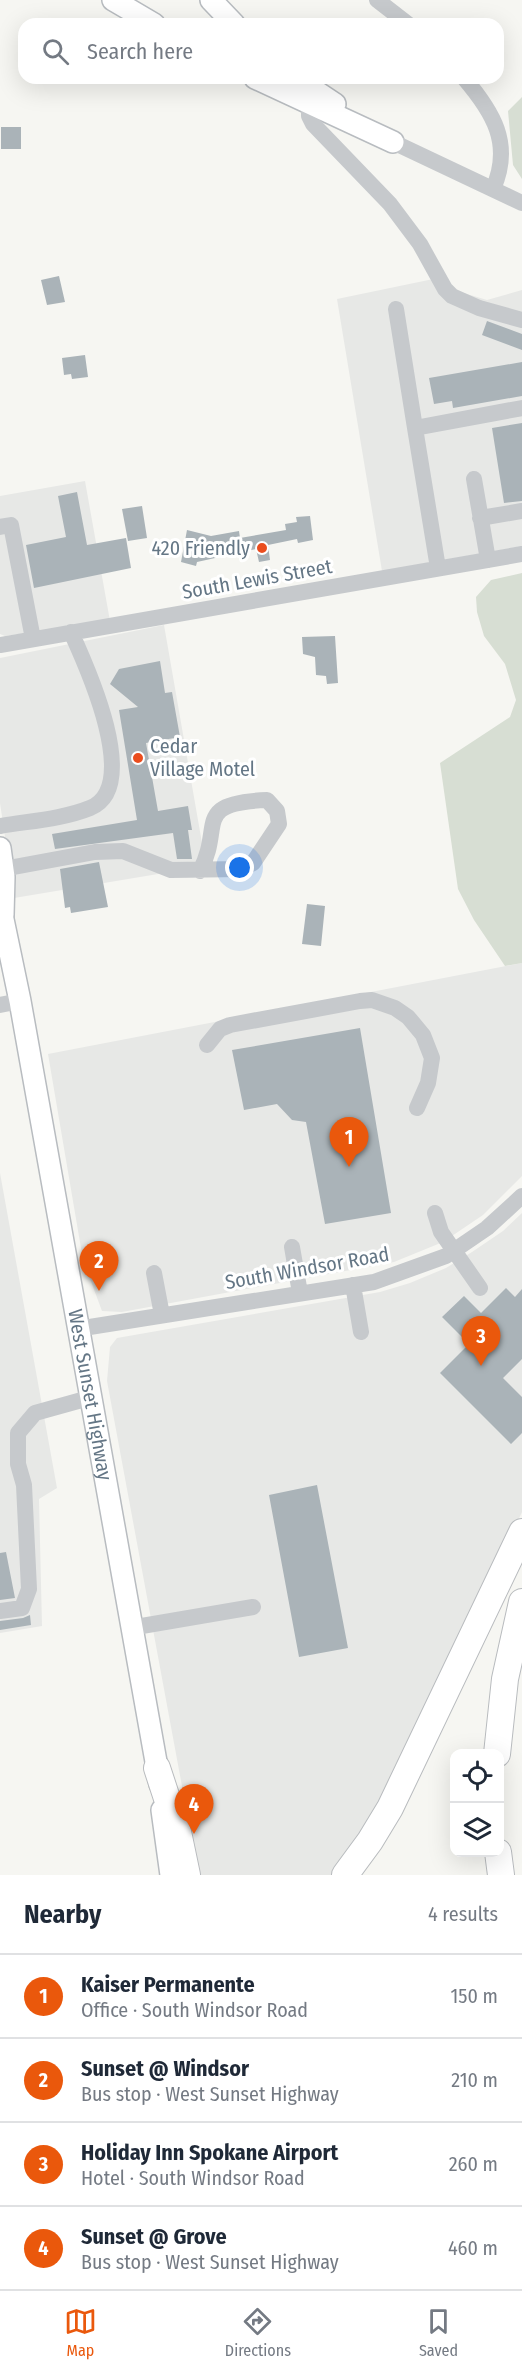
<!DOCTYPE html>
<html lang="en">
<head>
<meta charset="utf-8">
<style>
	body { margin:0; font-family:"Fira Sans Condensed",sans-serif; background:#f2f2f3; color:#1f2937 }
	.controls { position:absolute; right:18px; bottom:18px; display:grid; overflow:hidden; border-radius:12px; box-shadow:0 6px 24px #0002 }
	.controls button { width:54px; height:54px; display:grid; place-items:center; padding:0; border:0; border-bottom:2px solid #e0e1e3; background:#fff; color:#1f2937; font:30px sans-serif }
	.you { position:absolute; left:240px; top:868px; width:21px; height:21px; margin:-15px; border:4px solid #fff; border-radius:50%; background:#1a73e8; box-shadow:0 0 0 9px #1a73e833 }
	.badge { display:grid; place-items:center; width:39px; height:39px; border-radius:50%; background:#ea580c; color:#fff; font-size:20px; font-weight:700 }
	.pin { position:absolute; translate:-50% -50px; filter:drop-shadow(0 2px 3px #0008) }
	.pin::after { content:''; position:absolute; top:32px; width:21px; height:18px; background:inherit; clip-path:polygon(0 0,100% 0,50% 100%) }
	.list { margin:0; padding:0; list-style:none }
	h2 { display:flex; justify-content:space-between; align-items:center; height:78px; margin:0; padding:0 24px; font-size:26px }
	h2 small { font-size:20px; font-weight:400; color:#747a83 }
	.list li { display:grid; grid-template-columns:39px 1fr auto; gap:18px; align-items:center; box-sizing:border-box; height:84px; padding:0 24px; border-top:2px solid #e0e1e3 }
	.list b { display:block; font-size:22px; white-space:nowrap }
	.list p { margin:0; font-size:20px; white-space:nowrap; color:#747a83 }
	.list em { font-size:20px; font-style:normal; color:#747a83 }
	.icon { flex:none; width:33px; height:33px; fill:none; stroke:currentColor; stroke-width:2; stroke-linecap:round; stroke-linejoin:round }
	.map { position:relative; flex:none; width:522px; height:1875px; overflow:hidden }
	.search { position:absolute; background:#fff; box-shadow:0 6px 24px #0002; left:18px; right:18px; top:18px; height:66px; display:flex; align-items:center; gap:15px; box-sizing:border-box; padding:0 21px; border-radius:18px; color:#747a83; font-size:22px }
	.sheet { height:414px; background:#fff }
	nav { display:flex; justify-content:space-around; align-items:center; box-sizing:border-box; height:84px; border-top:2px solid #e0e1e3; background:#fff; font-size:16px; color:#747a83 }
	nav a { display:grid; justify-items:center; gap:3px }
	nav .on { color:#ea580c }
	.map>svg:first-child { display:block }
	.built { fill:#e7e8e6 }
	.green { fill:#d7ded3 }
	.building { fill:#aab3b8 }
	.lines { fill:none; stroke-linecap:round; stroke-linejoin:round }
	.major-casing { stroke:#b8bcc0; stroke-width:24 }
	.highway-casing { stroke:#b8bbbe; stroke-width:28 }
	.minor { stroke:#c6c9cc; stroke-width:16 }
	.major { stroke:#fff; stroke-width:21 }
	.highway { stroke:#fff; stroke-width:26 }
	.poi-dot { fill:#ea4d1e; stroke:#fff; stroke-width:2 }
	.labels { text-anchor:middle; stroke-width:6; stroke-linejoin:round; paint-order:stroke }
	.poi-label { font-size:20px; fill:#647685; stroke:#fff; text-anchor:end }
	.street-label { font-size:20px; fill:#647685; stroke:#fff }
</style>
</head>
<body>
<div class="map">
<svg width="522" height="1875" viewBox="0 0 522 1875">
	<rect width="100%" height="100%" fill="#f6f6f2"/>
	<path class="built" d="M443,277L457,291L487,300L522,290V546L382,571L337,299Z
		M85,481L110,621L5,636L0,634V496Z
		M164,625L206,866L14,898L0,803V658Z
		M522,963V1176L483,1215L443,1242L394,1262L122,1312L102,1311L83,1260L48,1054Z
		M0,1173L57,1488L39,1499L42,1626L0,1633Z
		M522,1213V1512L380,1810L334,1875H194L184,1797L107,1381L110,1347L117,1338L380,1292L410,1283L446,1268L472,1252L503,1231Z"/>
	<path class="green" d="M522,97V179L513,165L508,111Z
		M522,573V963L505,966L474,920L458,889L440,763L510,717L516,700L505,664L484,636L477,612L476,597L491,580Z"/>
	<path class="building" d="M1,127H21V149H1Z
		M59,276L65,302L47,305L41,280Z
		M487,321L522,334V350L482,335Z
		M85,355L88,377L72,379L71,374L64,375L62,358Z
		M522,362V396L453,408L452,401L434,404L429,378Z
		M522,423V501L504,503L492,428Z
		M77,492L87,545L126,538L131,568L34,588L26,545L66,537L58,496Z
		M142,506L147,538L128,541L122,509Z
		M310,516L313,540L298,543L297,539L268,545L270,560L259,562L256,549L197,562L196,566L181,562L187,530L211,536L239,531L240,538L286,530L285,524L297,522L296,517Z
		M335,636L338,683L327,684L326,676L316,675L315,657L303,654L302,637Z
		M160,661L165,693L172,692L180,737L146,743L158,811L188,806L192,830H188L192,859H177L173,833L55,849L52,834L137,820L119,710L138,707L110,684L119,669Z
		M99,862L108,907L71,913L70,907L65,908L60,869Z
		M307,904L325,906L321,946L302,944Z
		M360,1028L391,1213L325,1224L306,1122L292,1120L277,1104L244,1110L232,1050Z
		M506,1288L515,1297L522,1289V1359L503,1378L522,1397V1433L511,1444L440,1373L469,1344L442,1317L464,1296L481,1313Z
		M317,1485L348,1648L299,1657L269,1495Z
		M6,1552L15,1598L0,1600V1553Z
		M30,1615L31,1625L0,1630V1621L23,1618Z"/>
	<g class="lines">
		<defs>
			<g id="major">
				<path d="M113,0L154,24"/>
				<path d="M211,0L234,24"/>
				<path d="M255,78L393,142"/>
				<path d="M296,78L335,104"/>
				<path d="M0,848L4,877L3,915"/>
				<path id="s1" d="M0,905L20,1001L160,1784"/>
				<path d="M162,1810L171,1875"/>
			</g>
			<path id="highway" d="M497,1754L505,1679L522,1602
				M157,1768L178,1832L187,1875
				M498,1852L501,1875
				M345,1875L370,1841L390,1808L522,1532"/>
		</defs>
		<use href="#major" class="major-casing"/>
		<use href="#highway" class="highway-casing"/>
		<path class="minor" d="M377,0L408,24
			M464,78C493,112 513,144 493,189
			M309,105V116L313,124L390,204L420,244L445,289L452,296L479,308L522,320
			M393,142L522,203
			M396,309L415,428
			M474,479L488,560
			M480,518L522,511
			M0,527L11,525L33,639
			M438,568L415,428L522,408
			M0,645L522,554
			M0,826C29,821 63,819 90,808C142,787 87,667 71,632
			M3,869L95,852L123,851L171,870L241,869L253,863L279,824L277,811L267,800C191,803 224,826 200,871
			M0,1005L20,1001
			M207,1045L220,1029L230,1025L360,1001L372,1000L395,1008L408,1017L423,1035L432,1058L428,1083L417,1108
			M435,1213L441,1232L480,1288
			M292,1247L300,1293
			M154,1273L162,1315
			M353,1285L361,1332
			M77,1329L374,1282L446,1256L487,1228L522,1196
			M0,1611L22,1608L29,1589L24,1485L18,1464V1433L35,1413L89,1398
			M130,1628L253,1607"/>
		<use href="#major" class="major"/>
		<use href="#highway" class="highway"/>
	</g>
	<g class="poi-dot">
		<circle cx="262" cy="548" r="6"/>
		<circle cx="138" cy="758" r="6"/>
	</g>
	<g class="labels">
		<g class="poi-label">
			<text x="250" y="555">420 Friendly</text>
			<text x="150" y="753" text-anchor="start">Cedar<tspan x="150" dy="23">Village Motel</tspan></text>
		</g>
		<g class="street-label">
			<text transform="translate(257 579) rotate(-10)" y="7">South Lewis Street</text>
			<text transform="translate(307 1268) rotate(-10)" y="7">South Windsor Road</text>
			<text dy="7" stroke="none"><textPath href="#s1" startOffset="498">West Sunset Highway</textPath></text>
		</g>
	</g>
</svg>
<div class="controls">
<button><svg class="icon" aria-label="locate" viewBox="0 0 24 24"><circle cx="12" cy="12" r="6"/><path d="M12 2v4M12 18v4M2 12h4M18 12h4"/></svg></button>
<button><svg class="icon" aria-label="layers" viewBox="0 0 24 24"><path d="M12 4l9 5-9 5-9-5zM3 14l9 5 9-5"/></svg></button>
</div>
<div class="you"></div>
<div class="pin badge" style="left:349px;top:1167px">1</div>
<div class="pin badge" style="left:99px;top:1291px">2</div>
<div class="pin badge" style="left:481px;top:1366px">3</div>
<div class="pin badge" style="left:194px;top:1834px">4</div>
<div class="search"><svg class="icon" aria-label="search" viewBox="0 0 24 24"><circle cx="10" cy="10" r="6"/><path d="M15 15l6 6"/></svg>Search here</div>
</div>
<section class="sheet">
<h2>Nearby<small>4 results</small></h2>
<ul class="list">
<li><span class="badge">1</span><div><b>Kaiser Permanente</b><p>Office · South Windsor Road</p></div><em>150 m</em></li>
<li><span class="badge">2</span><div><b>Sunset @ Windsor</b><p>Bus stop · West Sunset Highway</p></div><em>210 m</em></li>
<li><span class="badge">3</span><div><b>Holiday Inn Spokane Airport</b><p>Hotel · South Windsor Road</p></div><em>260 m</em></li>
<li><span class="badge">4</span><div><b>Sunset @ Grove</b><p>Bus stop · West Sunset Highway</p></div><em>460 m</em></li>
</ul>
</section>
<nav>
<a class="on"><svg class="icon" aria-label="map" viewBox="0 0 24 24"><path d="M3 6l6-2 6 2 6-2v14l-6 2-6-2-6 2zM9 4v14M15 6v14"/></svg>Map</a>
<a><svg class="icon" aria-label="directions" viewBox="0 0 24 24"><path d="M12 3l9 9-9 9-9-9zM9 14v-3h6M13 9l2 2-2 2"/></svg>Directions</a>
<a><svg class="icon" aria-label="saved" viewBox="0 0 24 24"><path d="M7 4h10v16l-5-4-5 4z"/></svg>Saved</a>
</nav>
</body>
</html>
